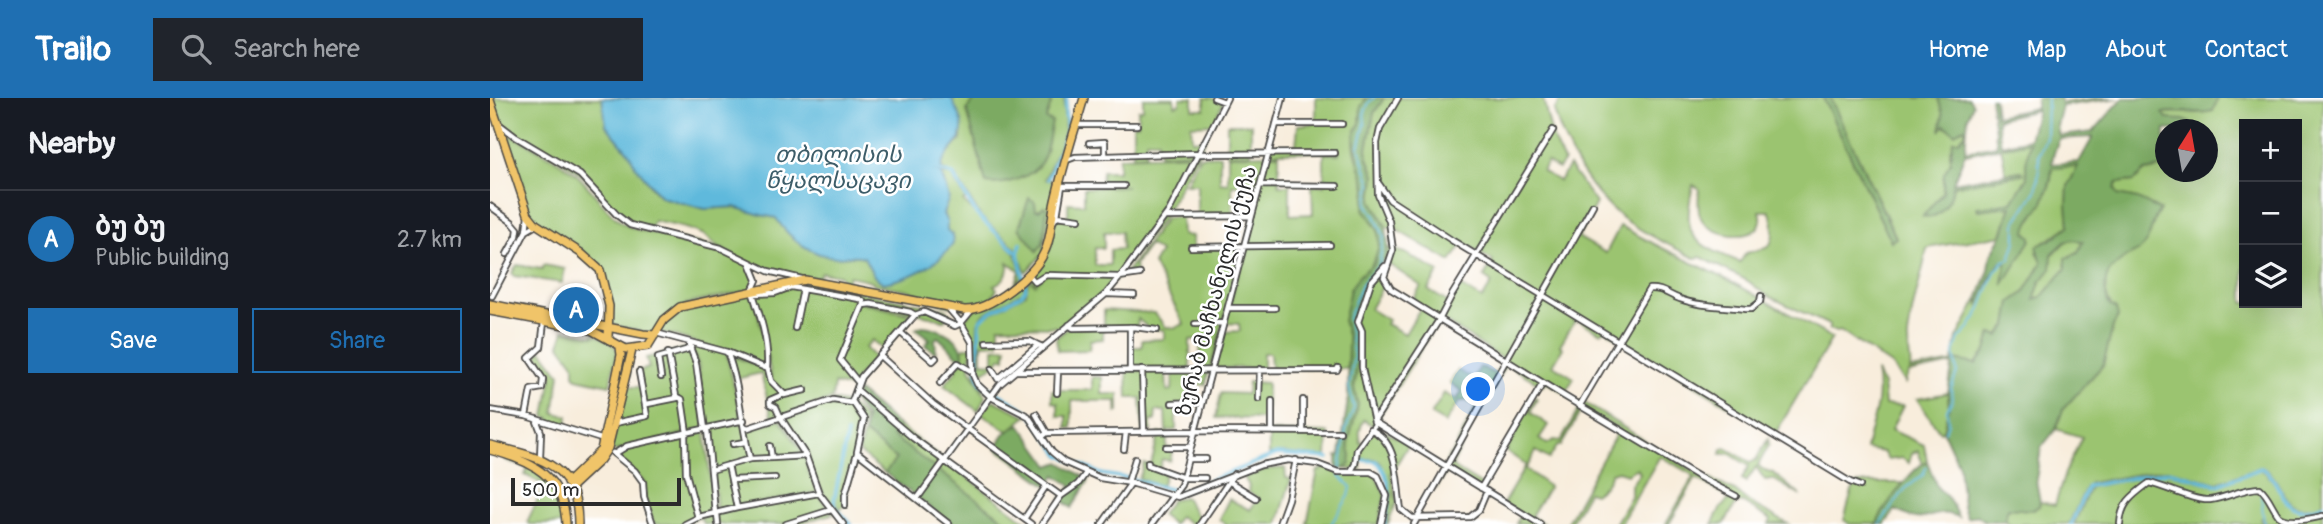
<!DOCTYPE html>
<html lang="en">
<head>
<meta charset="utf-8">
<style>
	body { margin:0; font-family:Pangolin,"Noto Sans Georgian",sans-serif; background:#20242c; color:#f1f3f6 }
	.controls { position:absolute; right:21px; top:21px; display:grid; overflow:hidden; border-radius:0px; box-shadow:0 7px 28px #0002 }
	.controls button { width:63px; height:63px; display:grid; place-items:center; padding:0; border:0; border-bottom:2px solid #363941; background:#171b24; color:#f1f3f6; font:35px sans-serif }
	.compass { position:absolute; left:1665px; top:21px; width:63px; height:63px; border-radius:50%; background:#171b24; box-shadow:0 7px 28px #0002; rotate:11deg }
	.scale { position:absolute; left:21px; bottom:18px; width:170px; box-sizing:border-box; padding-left:7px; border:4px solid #2b2b2b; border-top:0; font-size:19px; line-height:24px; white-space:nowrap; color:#2b2b2b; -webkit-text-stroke:5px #fff; paint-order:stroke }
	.you { position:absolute; left:989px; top:292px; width:24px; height:24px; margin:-18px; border:5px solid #fff; border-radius:50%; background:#1a73e8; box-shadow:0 0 0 10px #1a73e833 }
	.badge { display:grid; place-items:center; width:46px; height:46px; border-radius:50%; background:#1f6fb2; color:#fff; font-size:23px; font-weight:700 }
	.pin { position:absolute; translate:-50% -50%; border:4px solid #fff; box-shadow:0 2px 7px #0006 }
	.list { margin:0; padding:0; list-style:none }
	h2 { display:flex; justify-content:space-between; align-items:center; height:91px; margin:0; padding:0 28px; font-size:30px }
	h2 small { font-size:23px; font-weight:400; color:#9ea1a6 }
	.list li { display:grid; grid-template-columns:46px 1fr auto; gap:21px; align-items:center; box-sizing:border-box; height:98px; padding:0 28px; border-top:2px solid #363941 }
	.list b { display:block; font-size:26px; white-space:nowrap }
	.list p { margin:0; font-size:23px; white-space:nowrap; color:#9ea1a6 }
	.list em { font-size:23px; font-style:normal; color:#9ea1a6 }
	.actions { display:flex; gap:14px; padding:21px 28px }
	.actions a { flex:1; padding:16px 0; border:2px solid #1f6fb2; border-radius:0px; text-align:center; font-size:24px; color:#1f6fb2 }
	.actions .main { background:#1f6fb2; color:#fff }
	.icon { flex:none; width:38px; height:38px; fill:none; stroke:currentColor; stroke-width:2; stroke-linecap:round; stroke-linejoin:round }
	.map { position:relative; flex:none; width:1833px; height:426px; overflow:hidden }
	header { display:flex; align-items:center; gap:42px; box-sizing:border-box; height:98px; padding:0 35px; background:#1f6fb2; color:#fff }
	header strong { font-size:33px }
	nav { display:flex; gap:38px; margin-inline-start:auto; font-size:24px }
	.search { width:490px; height:63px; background:#20242c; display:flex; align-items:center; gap:18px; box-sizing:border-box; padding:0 24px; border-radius:0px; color:#9ea1a6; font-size:26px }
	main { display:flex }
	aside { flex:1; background:#171b24 }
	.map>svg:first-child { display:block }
	.green { fill:#9bc470; stroke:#63784e; stroke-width:2; fill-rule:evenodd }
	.forest { fill:#7caa62; stroke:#546a46; stroke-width:2; fill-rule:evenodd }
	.water { fill:#5eb9dc; stroke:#447284; stroke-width:2 }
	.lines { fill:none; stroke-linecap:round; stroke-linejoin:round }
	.stream { stroke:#5eb9dc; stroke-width:2 }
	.canal { stroke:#5eb9dc; stroke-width:3.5 }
	.minor-casing { stroke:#4a4846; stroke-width:8 }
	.major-casing { stroke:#4a4846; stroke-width:10 }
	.minor { stroke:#fff; stroke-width:4.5 }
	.major { stroke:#f0c469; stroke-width:7 }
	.labels { text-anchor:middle; stroke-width:5; stroke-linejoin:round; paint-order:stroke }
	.street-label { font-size:21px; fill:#2b2b2b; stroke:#fff }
	.water-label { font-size:23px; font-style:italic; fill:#3d5d69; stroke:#fff }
</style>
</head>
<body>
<header>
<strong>Trailo</strong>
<div class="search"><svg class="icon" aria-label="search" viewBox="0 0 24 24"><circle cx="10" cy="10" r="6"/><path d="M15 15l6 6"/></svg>Search here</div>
<nav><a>Home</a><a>Map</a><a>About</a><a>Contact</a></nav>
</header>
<main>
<aside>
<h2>Nearby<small></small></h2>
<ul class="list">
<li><span class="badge">A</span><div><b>ბუ ბუ</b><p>Public building</p></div><em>2.7 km</em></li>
</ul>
<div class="actions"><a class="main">Save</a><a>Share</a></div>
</aside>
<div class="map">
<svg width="1833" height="426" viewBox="0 0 1833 426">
	<rect width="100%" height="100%" fill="#fff"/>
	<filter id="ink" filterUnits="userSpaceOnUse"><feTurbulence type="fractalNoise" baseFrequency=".0143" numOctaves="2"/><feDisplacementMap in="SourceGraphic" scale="14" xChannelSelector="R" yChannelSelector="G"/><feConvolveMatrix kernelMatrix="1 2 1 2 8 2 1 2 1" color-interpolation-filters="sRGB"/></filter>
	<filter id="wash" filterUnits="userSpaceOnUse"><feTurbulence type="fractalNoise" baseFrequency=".00686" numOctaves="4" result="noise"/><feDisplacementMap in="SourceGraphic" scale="28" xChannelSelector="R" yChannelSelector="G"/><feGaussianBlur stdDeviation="1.57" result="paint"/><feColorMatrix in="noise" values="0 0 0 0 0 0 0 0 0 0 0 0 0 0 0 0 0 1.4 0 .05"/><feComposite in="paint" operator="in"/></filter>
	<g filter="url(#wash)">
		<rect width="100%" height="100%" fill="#f8eddc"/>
		<path class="green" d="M3,0H112L116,27L139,55L162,90L171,99L215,111L245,109L271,117L286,119C298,140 321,158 346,158C356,159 364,156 374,159L384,178L393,185C421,180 443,166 463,146L462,136L457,132V124L453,115C459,103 457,89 451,77H461L476,101L473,103L525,154L533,178L526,184L530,173L518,164C519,175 514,183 504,187L507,191L500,202L481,211L456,207L418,192L383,186V184C375,180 367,180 358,178V183H355L349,177L331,174L328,179C301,181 252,165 229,149C223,145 219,140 212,136C196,129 180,127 164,123L161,130C123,122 120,101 93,78C75,62 36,41 13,31Z
			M462,0H486L477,12L496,85L555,21L563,0H575C571,11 577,22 574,34C570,49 561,66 555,81L568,84L552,157L536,174L526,150L491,119L466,79L450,70L453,59L471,42L472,22L465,12ZM537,108L545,112L557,110L555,128L547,153L529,130Z
			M653,0H684L685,7L690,6V0H703V11H715V0H722L733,5L723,26L701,27L702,42L715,41L709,54L669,56L668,42H656V56L643,57V26H648V12L653,11Z
			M826,0H877C869,9 872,15 870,26C869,29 866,32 865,36C861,52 872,69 875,85C879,100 876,120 888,132C895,167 864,179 856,210C853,221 858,232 858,243C858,252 857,262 857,271L781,270L780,255H773V270H722L732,234L750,233L749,226L735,225L779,56H789V87H800V117L823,116L822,87H834V56H849V54H780L782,47H806L808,27L826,25Z
			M894,0H1053C1058,22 1062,45 1074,63L1068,71L1057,64L1052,73L1069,83L1079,68L1106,105L1088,139L1116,155L1130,128C1154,141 1178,153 1203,165C1251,187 1296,214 1342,240L1285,336L1114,231L1111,235L1086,221L1070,247L1073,250L1063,267L1084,280L1075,295L1056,284L1053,288L1016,266L977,336L963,366V369L995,389L992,394L958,372L946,391L959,357L961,358L986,309L976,302L969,304L955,325L941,317L954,295L967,302L972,293L960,285L968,272L983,281L990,269L1005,276L1014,262L950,220L887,322L896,328L882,327L874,322C869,330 869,336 871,345H875L886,329L919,346L901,375L907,403L898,426H896L902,397L890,364L884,361H871V371H853L857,369L861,358L858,345L868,307L864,290L868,265L866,234L862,224L871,191L886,174L895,184L880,211L898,222L896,226L915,236L931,209L922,203L931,188L894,163L898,150L915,155L949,174L938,192L959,205L970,188L992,201L1002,185L994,179L1003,163L973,145L961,164L905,131L896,129L882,102L885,77L878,60L877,50L884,15Z
			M1072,0H1333L1401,143L1406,139L1340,0H1448L1453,17L1451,31L1453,27L1460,30L1475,29L1476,34L1460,51V65L1453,81V94L1434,118C1452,113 1460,107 1463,88L1532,76L1531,73L1516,75L1511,49L1540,44L1536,66L1537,80L1522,104L1488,112L1521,107L1512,137L1437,150C1432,180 1421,208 1418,239C1417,251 1422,261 1420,272L1463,264L1462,266L1418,275L1415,285L1401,267L1350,233L1346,234L1339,231V227L1276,197L1258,183L1211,159L1205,160C1181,148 1155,136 1134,121C1100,96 1076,53 1064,13ZM1203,87L1209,90C1209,99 1207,109 1210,118C1220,143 1280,146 1270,113H1279C1284,121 1285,140 1279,148C1275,152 1262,153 1256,155L1250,164C1203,145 1191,141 1203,87Z
			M1728,0H1833V406C1786,422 1798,380 1771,369L1727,385L1676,371L1600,385L1596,389L1579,426H1520L1514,423L1518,410L1542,412L1549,408L1550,404L1565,407L1575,375L1592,339L1566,331L1573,311L1613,267L1623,228L1628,219C1608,191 1610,174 1640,157C1645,154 1651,152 1654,147C1662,137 1661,123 1669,112L1628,97L1625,91L1627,85L1644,83L1655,73L1662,72L1675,62V74H1717V32L1710,31L1701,25L1677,21L1672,15C1690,13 1706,17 1723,13ZM1754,26H1807V205H1754Z
			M737,26H761V55L737,56Z
			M13,35C30,40 79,68 91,81C104,94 120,119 136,127C170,145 266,139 266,191L196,206L163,236L122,227L114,175L51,127L39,113Z
			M708,56L672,121L618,191L573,229L509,228V245L492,246V264L504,265V250L517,249L515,260H510L506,266L490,276V225L494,219L536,195L539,178L541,183L545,186L556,176L545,184L540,176L551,164L567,119L578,118V105L594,106V90L637,88L611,87L612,73H628L629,59ZM614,134H631L632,151L620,152V167H605V150H614Z
			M777,56L770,87H742L743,118H707V86H696L710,58L730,57V84L738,85V57Z
			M1588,68L1578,88L1577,106L1579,128L1554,145L1547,154L1553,165L1534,195L1521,204L1517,228L1509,238L1501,236L1496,253L1485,266L1463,262L1467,240L1488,201L1487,205C1497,192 1501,177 1511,164H1516L1513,185L1541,142L1536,134L1537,128L1553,104L1561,83L1562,70Z
			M691,119L692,137L702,138L703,150L753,149L720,271H711L710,241L700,242V271H641V249H652V242L674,241V232L658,230L648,221L647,228H614V212L664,215L676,229L685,230L694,226L663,166L670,154L659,147L645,166L646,175H636L676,120Z
			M1582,142L1593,143L1588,155L1581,157L1575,166L1576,171C1564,181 1559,198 1544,202L1550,184L1560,173L1562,157L1575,144Z
			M27,167L52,171L53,167L75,171L72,185L24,178L22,175Z
			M534,181V193L492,217L488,226L486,276L493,288L509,298C500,297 491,289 486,281L482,238L474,228L473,223L481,214Z
			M316,184L456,211L461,216L453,223L444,219L368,202L376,206L422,217L393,252L382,242L375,250L385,260L367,280L365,291L344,286L342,301L291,319L287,308L280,307L285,309L289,318L282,321L271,275L246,281L239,257L276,271L282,282L264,195Z
			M261,195C270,219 275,242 276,268L183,237L168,235L172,226L190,210Z
			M579,229L613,230V241L600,242L599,252L568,253L566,240Z
			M74,232L104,238L103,235C115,242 131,246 128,263L127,255L120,287L87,280L84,277V266L70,247Z
			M201,247L236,254L252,321L217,329L208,266Z
			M482,248L480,270L496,299L488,313L454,287L467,272L464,270L473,263L472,250Z
			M201,249L204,257L215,330L125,353H120L138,275L140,276L137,289H151L148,273L159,270L156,260Z
			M52,252L70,276L64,315L78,318L77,327L60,323V320L55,319L62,277L47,256Z
			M637,273H676L677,293L682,292L683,274L718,275L716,287L704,286L703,305L686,306V332L676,333L675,313H666L665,323H661V333H653L651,300H638Z
			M1386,273L1393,287L1395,307L1413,308L1401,332L1434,347L1437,363L1432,365L1428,353L1422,355L1419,365L1412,360L1398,362L1393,354L1376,351C1382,321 1392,305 1386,273Z
			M602,279H612V296H629V314H627L626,303H582V330H577V318H568V305L562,304V292H602Z
			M758,284L777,285L776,321L726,320L731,295L757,296Z
			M1458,295L1459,309L1453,333L1450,334L1427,301Z
			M1045,299L1047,301L1040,314L1058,327L1049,341L1057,346L1064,342L1071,343L1093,304L1207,375L1245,393L1259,404L1298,426H1279L1281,422L1253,405L1247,404L1234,426H1222L1230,411L1240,400L1206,380L1179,426H1176L1204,378L1170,358L1130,426H1125L1141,398V387L1150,375L1147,370L1137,376L1128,373L1121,375C1118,385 1112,390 1104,396L1098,394L1080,426H1076L1129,331L1092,311L1071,348L1068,347L1059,361L1046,353L1036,371L1059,389L1041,418L1054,426H1026L1030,417L1013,406L1036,367L1016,353Z
			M503,302L537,318L518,333L491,315Z
			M345,303C359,305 365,309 374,321L355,388L354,407L349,412L344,401V408L348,414L345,416L321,374L317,356L293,321Z
			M290,321L315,358L318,373L328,394L227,413L219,331L251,324L257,331Z
			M409,328L537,424L520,426L416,349L402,337Z
			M215,333L224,413L193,426H164L155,399V385L127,358L128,355L137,349Z
			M779,334L838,335L837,359L791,355L779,357Z
			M374,335L406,361L395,375L371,356L369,352Z
			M669,335H678L676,350H683L680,363L672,361L669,373L675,376L671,388L649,381L654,366L661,367Z
			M1278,341L1279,347L1268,367L1272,371L1283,375L1311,398L1283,381L1275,382L1266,369L1256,384L1252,381L1259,368L1240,356H1231L1232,351L1236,350L1260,364L1266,362Z
			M15,359C56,371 65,387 74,426H39L37,424L55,387L35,377L38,370L15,362Z
			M833,369L856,377L861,374L885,376L895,397L889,426H817L828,372L831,373Z
			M795,370L796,380L801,381L788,426H736L729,421L739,401L760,412L768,400L758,394L759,388L754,379L777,371Z
			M1770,371C1797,386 1787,424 1833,408V426H1776L1773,419L1771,421L1772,426H1584L1600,389L1677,374L1728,388Z
			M1368,385H1414L1387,426H1360L1354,422L1362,393Z
			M329,397L342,416L307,426H214L210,420L246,411Z
			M695,399L709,422L707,426H701L689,418L683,426L671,417L682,401Z"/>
		<path class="forest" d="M486,0H563L556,21L562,24C559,36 558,53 552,63C543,80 513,88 496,85L477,12Z
			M877,0H894L884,15L877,50L878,60L885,77L882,102L896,129L898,147L896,159L889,170L871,191L863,219L862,224L866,228L868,265L864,290L868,307L858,345L861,358L860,366L853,371L847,370V358L850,357L858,301V241L853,223L860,191L869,178L884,165L889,147L888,132L874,111L876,88L868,63L864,37L870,25L871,8Z
			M1333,0H1340L1406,140L1401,143Z
			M1448,0H1479L1483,6L1478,19L1475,53L1507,47L1500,0H1504L1506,18L1546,10V0H1571V5L1609,0H1629L1572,8L1567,28L1569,38L1603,34L1633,0H1728L1723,13C1707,17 1690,12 1673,15L1677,21L1694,22L1710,31L1675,32V62L1670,70L1655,73L1644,83L1627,85L1625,91L1628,97L1648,101L1670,112C1661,123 1662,137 1654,148C1650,153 1645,154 1640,157C1617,171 1610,180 1619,207L1626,211L1628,219L1623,228L1613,267L1573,311L1566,331L1551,350L1546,382L1550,404L1549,408L1542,412L1518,410L1514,423H1495L1487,417L1477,420L1473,409L1469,368L1453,333L1459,309L1458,295L1463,262L1486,266L1496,253L1501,236L1509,238L1517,228L1521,204L1534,195L1552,165L1547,148L1562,141L1579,128L1577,106L1578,88L1588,68L1562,70C1561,82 1558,93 1553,104C1548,114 1537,122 1536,134L1541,139V142L1513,187L1516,164H1511L1500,180L1489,207L1488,201L1499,172L1501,157L1513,135L1521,108L1488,112L1487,109L1522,104L1537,80L1536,66L1540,44L1475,56L1463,85L1532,73L1533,76L1463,88C1461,103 1450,123 1433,118L1453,94L1454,75L1460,65L1463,42H1470L1476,34L1474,29L1465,35L1454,27L1450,33L1453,17ZM1547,12L1539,41L1511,47L1507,21ZM1603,39L1589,64L1562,66L1563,58L1569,41ZM1582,142L1593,143L1588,155L1576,160V171C1564,181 1559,198 1544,202L1550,184L1561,172L1562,156L1575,144Z
			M539,100L545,104L546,112H549L554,108L557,110L553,145L547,153L529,130Z
			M432,228C444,228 468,238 472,251C473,253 473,261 473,263L448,239L445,241L446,255L435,247L440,241L426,231Z
			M368,293L409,328L402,338L520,426H461L395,375L406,361L374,335L376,320L363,302Z
			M530,326L560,368L570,364L599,382L582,410L571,401L582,388L566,377L558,388L506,350L514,336Z
			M1437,363L1447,389L1459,401L1468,419C1450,412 1449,417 1433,420C1423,422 1414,416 1405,412L1395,426H1387C1392,411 1423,369 1437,363Z"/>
		<path class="water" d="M112,0H462C464,10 471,15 472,25C475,49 453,51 451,72H443L451,75L459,100L453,116L457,124V132L462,137L463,146C447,168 418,181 393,185L384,178L374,159C364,156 356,159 346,159C321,158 299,140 286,120L271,117L245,109L215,111L171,99L146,69L139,55L116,27Z"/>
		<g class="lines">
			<path class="stream" d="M1455,334L1458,325L1457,311L1462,303L1461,291L1467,274L1464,255L1469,241L1477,233L1490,213L1505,174L1514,163L1520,161L1526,143V123L1546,93L1549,73V56L1556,40L1557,0
				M850,372L856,331L864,310L859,289L864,258L858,220L872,186L889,167L894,138L885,118L877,106L881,86L869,49L875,26L874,16L879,4L884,0
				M1771,397L1774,426
				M841,426L859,398L861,389L849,377
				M1390,426L1415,391L1433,377L1436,369
				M1825,426L1829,423"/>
			<path class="canal" d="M443,71L463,77L487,117L528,155L536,190L532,196L497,216L490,223L487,272L491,285L541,315L570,357L611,376L642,381L690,394L787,356L839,360
				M558,81L577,32L575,12L577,0
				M528,155L531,145
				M357,336L344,403L346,410L361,426
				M870,362L886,363C904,380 899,405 894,426
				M1581,426L1598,388L1679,373L1728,387L1771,370C1796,382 1786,425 1833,407"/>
		</g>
	</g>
	<g filter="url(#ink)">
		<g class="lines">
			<defs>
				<path id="minor" d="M724,0L735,4
					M908,0L890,31L887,45L888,97L899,123L903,152L894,179L901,191L1074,298L1209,379L1246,398
					M9,26L26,39L90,77L127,117L140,127L231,150L278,173L312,181
					M786,26H852
					M586,27H647
					M599,45L615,44V58
					M709,56L845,55
					M577,62L585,59L709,55
					M889,86L900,102L963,143L1360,384L1370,388
					M771,87L847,88
					M570,88H634
					M0,108L22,124L28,131L27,138L17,156
					M38,117L36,133L46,127
					M567,118L572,88
					M675,119L762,118
					M563,124L567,118L589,121
					M701,149L840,147
					M260,165L267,182L262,193C270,217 279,244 277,270
					M539,177L545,184L556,177L629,179L650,176
					M263,196L285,195L301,189L370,201L373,203V207L381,206L420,214L425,217
					M617,196L644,197
					M2,198L36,133
					M458,210L471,225L482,244L483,277L487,286L501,299L538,318L562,354L574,364L610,380L641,385L688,399L771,367L798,362L827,366L848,374H881L888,378L897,398L891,426
					M738,210H785
					M705,226L734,225
					M579,227L583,230L644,229L667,232
					M640,229V272
					M305,230L313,191
					M166,235L237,254L278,271L281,283L294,296L280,302V306L286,309L291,320L316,358L329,395L353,426
					M411,235L443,263L446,260
					M198,244L206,265L215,331
					M496,244L540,243L548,247
					M237,254C250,288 251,326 260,361
					M178,255L186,298L192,301L197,335
					M390,258L443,306L571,398
					M502,271L508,281L548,247L553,249
					M652,272L654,334
					M525,273L847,272L848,270
					M171,279L168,260L196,252L201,249
					M368,284L350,262L373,207
					M450,285L468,265L483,274
					M367,292L423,340L541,426
					M567,295L568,273
					M294,297L315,292
					M769,301L770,271
					M682,305L713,304
					M157,306L187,300
					M1090,307L1159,191C1173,190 1178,197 1190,201C1211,209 1234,208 1255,211H1261L1270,204L1271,198
					M0,312L36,318L114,342
					M546,316L557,335
					M36,318L41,292L52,290L53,281L39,260L51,249L54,224
					M46,321L51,334L50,360
					M884,323L949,222L962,197L1063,32
					M884,324L872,270V233L868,224L881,184L895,168H897
					M125,325L157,318L149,274
					M254,328L258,330L343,302L362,305
					M217,331L225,415
					M880,331C910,344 906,384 911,411L922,420L980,419L989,412L997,393
					M782,333V303
					M813,333V302
					M195,336L196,375L208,420
					M552,339L557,335L705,333L850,334
					M243,346L255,344
					M280,348L282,360L316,358
					M676,349H701
					M634,351L636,334
					M123,355L145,373L153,384L154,399L163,426
					M124,356L137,348L254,322
					M698,361H716
					M658,364V367L694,380H715
					M238,367L247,410
					M221,372L260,361L282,360
					M861,373L865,366L867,351L886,325L1050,426
					M241,382L285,380
					M638,384L645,361
					M740,384L766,400
					M991,390L1053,285
					M427,401L510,286L616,196L631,178L679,113L737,0
					M355,407V397L367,355
					M227,415L228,426
					M534,421L556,388
					M195,426L209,419L247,410L329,395
					M296,426L341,412
					M459,426L367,354L374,321L362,303L371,279L425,217L434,214L465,228L471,225L481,213
					M552,426L571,398L588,386L596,375
					M612,426L641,385
					M662,426L691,387L793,0
					M710,426L744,376
					M789,426L798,401L806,362
					M924,426L1103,107
					M1630,426C1631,405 1643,397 1659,385C1677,389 1703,403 1720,402C1737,400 1753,390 1770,390C1779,398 1782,409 1789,418C1799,426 1821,421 1833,418"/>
				<path id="major" d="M0,2L38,116L46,126L91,155L110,172L119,208L118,241
					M0,206L153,236L165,237
					M0,213L101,232L136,251L158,248
					M158,248L174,222L190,209L315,182L474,212C499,213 544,178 554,155C562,140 561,120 565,103C573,68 584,34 594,0
					M0,347C48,359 88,365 88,426
					M0,352C42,363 74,378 76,426
					M77,385L111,352L131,257L130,249
					M80,390L110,362L118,350L142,252"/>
			</defs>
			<use href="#minor" class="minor-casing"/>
			<use href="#major" class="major-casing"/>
			<use href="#minor" class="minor"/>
			<use href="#major" class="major"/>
		</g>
	</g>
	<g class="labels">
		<g class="street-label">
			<text transform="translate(726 193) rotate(-75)" y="7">ზურაბ მაჩხანელის ქუჩა</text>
		</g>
		<g class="water-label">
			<text x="348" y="64">თბილისის<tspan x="348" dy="26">წყალსაცავი</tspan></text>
		</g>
	</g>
</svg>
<div class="controls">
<button>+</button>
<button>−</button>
<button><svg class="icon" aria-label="layers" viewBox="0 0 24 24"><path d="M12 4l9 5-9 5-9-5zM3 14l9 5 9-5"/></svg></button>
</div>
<svg class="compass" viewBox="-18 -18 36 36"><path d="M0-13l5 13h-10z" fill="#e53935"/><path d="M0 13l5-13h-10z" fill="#9ea1a6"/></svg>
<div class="scale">500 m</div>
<div class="you"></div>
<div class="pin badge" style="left:86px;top:212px">A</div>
</div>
</main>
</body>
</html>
